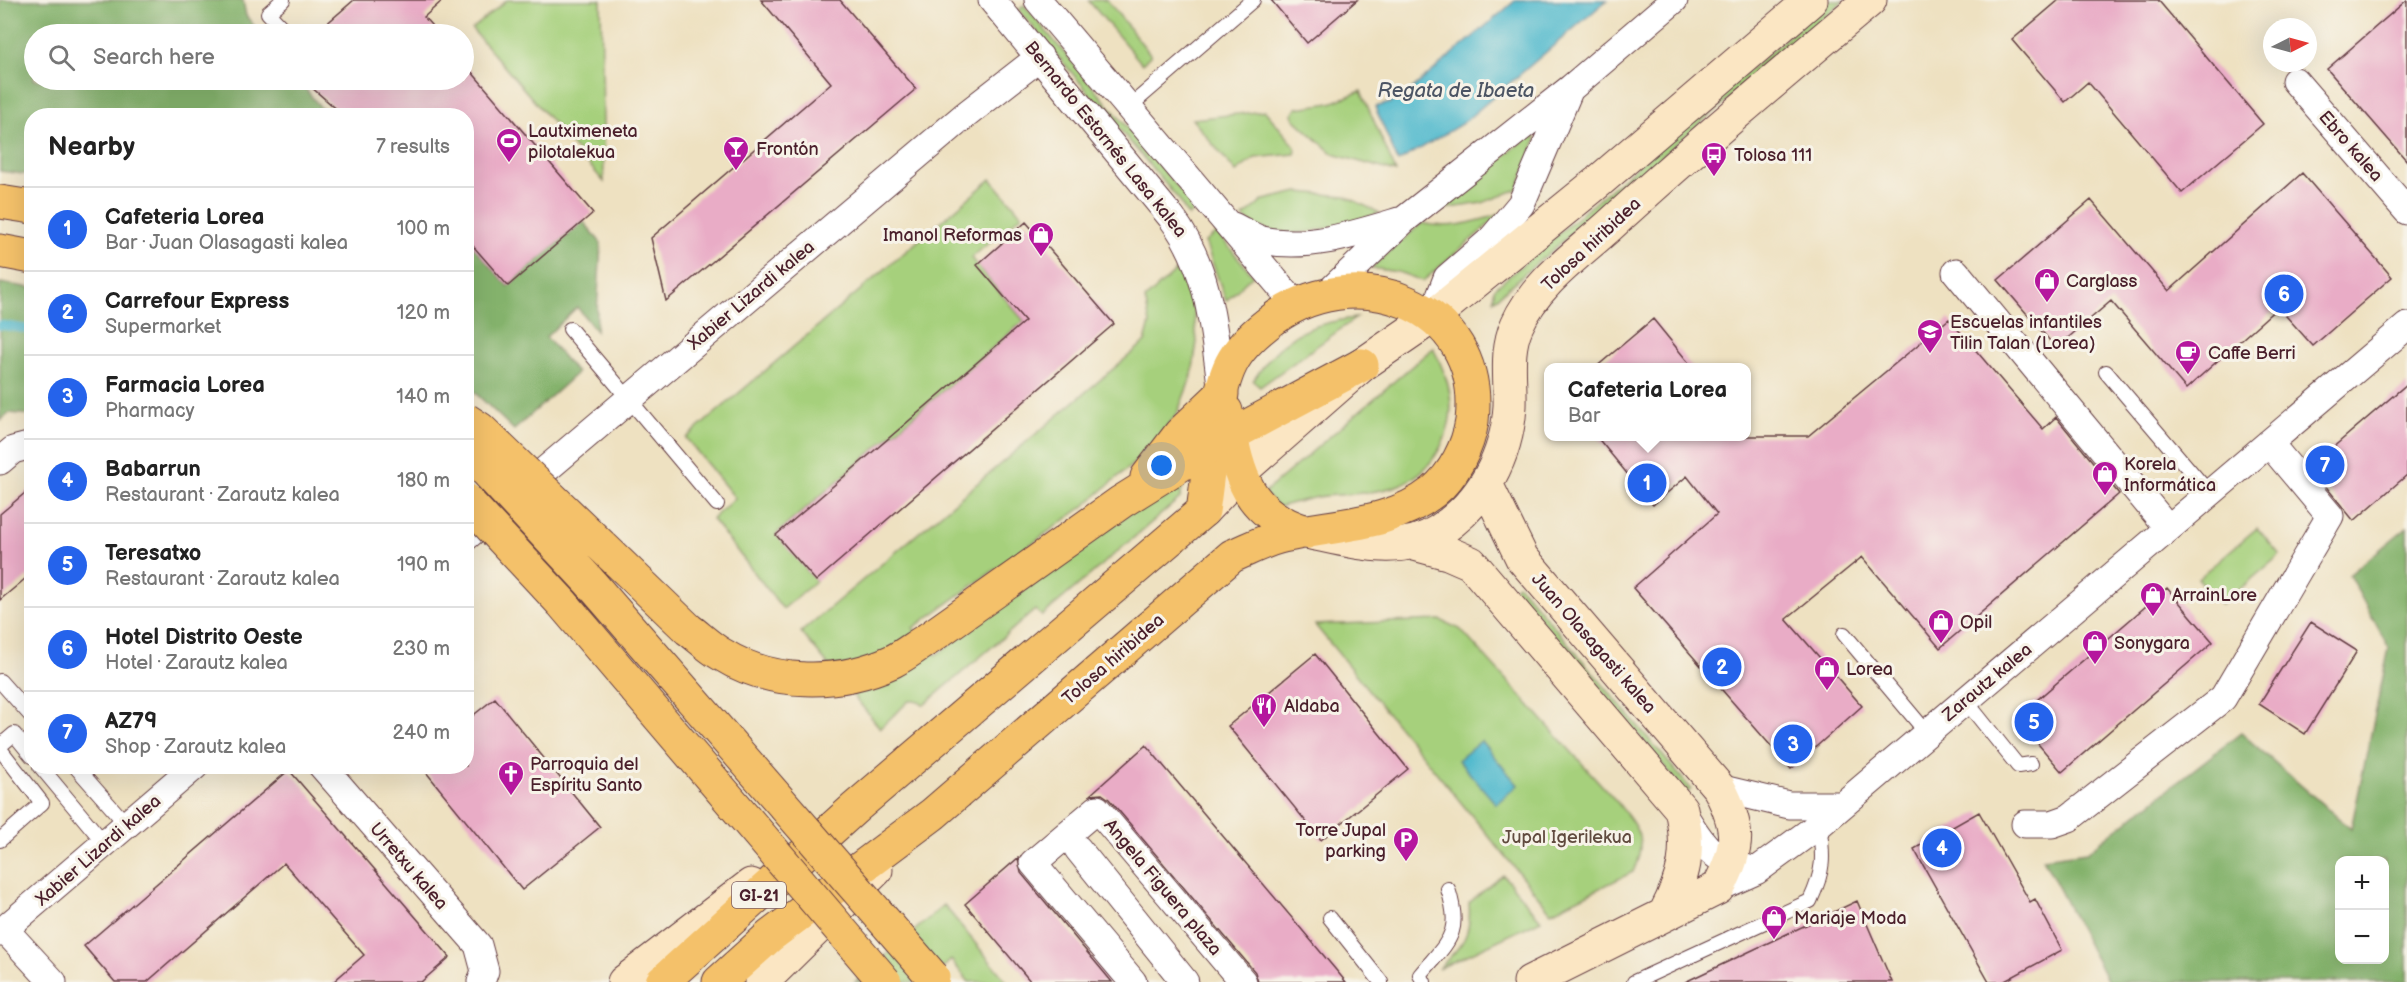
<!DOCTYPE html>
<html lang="en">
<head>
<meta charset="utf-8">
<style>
	body { margin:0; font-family:"Balsamiq Sans",sans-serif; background:#f6f6f6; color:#222 }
	.controls { position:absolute; right:18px; bottom:18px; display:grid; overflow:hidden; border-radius:12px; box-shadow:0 6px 24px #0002 }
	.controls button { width:54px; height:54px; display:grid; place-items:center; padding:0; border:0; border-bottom:2px solid #e0e0e0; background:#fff; color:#222; font:30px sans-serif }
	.compass { position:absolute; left:2263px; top:18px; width:54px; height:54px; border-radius:50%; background:#fff; box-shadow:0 6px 24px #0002; rotate:84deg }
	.you { position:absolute; left:1162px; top:466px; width:21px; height:21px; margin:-15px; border:4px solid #fff; border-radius:50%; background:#1a73e8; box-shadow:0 0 0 9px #1a73e833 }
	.badge { display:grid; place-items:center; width:39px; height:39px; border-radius:50%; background:#2563eb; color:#fff; font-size:20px; font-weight:700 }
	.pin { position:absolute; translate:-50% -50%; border:3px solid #fff; box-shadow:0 2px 6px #0006 }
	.popup { position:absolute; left:1544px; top:363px; width:207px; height:78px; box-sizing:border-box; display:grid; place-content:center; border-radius:12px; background:#fff; filter:drop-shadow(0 2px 4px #0005); font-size:20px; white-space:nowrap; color:#767676 }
	.popup b { font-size:22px; color:#222 }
	.popup::after { content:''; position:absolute; left:50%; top:100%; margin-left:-12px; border:12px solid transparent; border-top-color:#fff }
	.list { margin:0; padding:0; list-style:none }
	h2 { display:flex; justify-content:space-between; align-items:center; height:78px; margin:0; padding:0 24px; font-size:26px }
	h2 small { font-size:20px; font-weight:400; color:#767676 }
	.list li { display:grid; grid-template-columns:39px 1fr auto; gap:18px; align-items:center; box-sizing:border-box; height:84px; padding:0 24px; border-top:2px solid #e0e0e0 }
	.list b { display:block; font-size:22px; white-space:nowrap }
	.list p { margin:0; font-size:20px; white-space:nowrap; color:#767676 }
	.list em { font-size:20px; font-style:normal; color:#767676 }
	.icon { flex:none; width:33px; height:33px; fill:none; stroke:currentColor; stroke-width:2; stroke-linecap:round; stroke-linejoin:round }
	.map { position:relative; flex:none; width:2407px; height:982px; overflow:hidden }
	.search { position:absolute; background:#fff; box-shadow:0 6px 24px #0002; left:24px; top:24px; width:450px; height:66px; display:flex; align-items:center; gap:15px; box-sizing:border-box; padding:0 21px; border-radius:33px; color:#767676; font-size:22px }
	.panel { position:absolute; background:#fff; box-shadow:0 6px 24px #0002; left:24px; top:108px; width:450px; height:666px; border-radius:24px }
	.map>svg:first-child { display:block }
	.green { fill:#a6d07c; stroke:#787854; stroke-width:1.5 }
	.forest { fill:#84b26c; stroke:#67684c; stroke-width:1.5; fill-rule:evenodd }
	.water { fill:#4fb9cd; stroke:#4c6c7c; stroke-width:1.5 }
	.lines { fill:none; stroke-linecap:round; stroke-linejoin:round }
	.stream { stroke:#4fb9cd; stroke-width:9 }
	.building { fill:#e9acc6 }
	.lane-casing { stroke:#633c42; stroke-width:16 }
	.street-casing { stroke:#633c42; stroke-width:29 }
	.secondary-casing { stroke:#633c42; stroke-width:35 }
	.primary-casing { stroke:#633c42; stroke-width:35 }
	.highway-casing { stroke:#633c42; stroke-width:35 }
	.lane { stroke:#fff; stroke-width:14 }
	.street { stroke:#fff; stroke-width:27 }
	.secondary { stroke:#fbe6c3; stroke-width:33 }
	.primary { stroke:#f4c16a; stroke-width:33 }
	.highway { stroke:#f4c16a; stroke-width:33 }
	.highway-bridge-casing { stroke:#633c42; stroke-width:35; stroke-linecap:butt }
	.highway-bridge { stroke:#f4c16a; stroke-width:33 }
	.labels { text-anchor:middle; stroke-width:6; stroke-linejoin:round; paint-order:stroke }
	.shield { fill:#f7f3e8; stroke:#7e5f64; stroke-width:1.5 }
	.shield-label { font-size:16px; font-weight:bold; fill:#4a1f2b }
	.poi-label { font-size:18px; fill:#4a1f2b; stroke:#f7f3e8; text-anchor:start }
	.street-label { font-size:18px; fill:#4a1f2b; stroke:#f7f3e8 }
	.park-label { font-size:18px; fill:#614b3f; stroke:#f7f3e8 }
	.water-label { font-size:20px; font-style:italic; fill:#4c5564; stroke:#f7f3e8 }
</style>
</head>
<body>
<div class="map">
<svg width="2407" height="982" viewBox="0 0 2407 982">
	<rect width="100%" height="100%" fill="#f7f3e8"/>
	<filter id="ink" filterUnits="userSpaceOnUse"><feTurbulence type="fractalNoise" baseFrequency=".0167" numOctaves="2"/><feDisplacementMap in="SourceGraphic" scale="12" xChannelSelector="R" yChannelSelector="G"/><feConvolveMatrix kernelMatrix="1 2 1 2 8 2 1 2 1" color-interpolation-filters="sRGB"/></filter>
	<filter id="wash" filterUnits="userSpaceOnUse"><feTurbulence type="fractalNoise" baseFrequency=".008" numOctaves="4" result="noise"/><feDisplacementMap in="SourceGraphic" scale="24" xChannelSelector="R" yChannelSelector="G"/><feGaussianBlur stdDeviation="1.35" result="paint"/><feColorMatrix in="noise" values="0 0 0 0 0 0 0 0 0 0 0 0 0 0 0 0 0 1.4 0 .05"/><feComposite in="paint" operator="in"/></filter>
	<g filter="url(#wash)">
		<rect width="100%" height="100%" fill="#eee1c1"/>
		<path class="green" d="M507,0H601L604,182L472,29Z
			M1088,0H1107L1151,55L1142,64Z
			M1831,0H1844L1494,300V289Z
			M1024,5L1196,209L1188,216L1179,200L1019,10Z
			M1361,91L1396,172L1333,154L1294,119L1292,114L1297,108L1331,103Z
			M1265,111L1294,145L1296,150L1295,154L1255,158L1236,172L1192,119Z
			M1533,133L1536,140L1518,189L1482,203L1438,210Z
			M991,179L1022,215L971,258L1024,321L776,534L816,581L783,609L712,519L735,498L686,438Z
			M1298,192L1345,196L1380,213C1339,225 1279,249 1243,217L1264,200Z
			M1501,214L1423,281L1398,272L1371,268L1422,223C1450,230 1474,222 1501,214Z
			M1217,233L1253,275L1226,301L1205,242Z
			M1177,270L1193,304L1197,342L1192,375L1177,414L1148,451L1083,507L913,628L936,655L1157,493L1176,483L1183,486L1180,498L1042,616L1035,610L924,705L919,701H909L880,728L801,632L1145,342L1150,323L1145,299Z
			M1356,318L1260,387L1253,381C1282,336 1305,324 1356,318Z
			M1433,348C1449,379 1458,406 1444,440C1420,494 1375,492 1324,496C1309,498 1293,503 1279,507L1264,493Z
			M2257,528L2280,555L2221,605L2198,578Z
			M1518,584L1691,789L1687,793L1514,588Z
			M1440,620L1460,629L1617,802C1638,829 1648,838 1633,872L1551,912L1315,625Z
			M1503,875L1541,920L1438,969C1461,946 1472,938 1469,903Z
			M944,905L1007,982H969L951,960L928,982H855Z"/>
		<path class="forest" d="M0,0H243L246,16L261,34H34V80H298L321,108L339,115L32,116L31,175L0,171Z
			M583,221L601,243L596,331L577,307L546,337L577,373L514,430L467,385L466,238L508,286Z
			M0,283L32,288L31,415L9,413L0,420Z
			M2407,527V982H2108L2043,858L2087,852L2241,733L2351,829L2389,648L2349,575ZM2340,860H2384V960H2340Z"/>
		<path class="water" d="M1516,0H1607L1463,123L1398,162L1375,107L1390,103L1407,93Z
			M1481,741L1518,785L1496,804L1458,760Z"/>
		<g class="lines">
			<path class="stream" d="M0,325L32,330"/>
		</g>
		<g id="blocks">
			<path class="building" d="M354,0H443L424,17L439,34H317L316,33Z
				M761,0H840L916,89L666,301L651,238L831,83Z
				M1271,0H1357L1307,43Z
				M2059,0H2158L2263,124L2182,193L2088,82L2065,102L2012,40Z
				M2407,0V161L2327,69Z
				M464,63L593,213L508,286L466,238V116H356L340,112L303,80H464Z
				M2302,173L2392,277L2313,346L2278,307L2186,389L2111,301L2056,348L1998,280L2091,200L2169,291Z
				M1026,222L1114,324L816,581L776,535L1025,321L977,265Z
				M1653,319L1693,368H1595Z
				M1949,319L2043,429L2056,417L2119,494L1940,648L1862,557L1786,619L1862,706L1791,769L1633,588L1717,514L1687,476L1653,505L1596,436H1808Z
				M2407,384V475L2354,521L2310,467Z
				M32,487V573L0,600V514Z
				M2167,588L2213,642L2062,772L2016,718Z
				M2311,622L2357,651L2305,734L2259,704Z
				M1315,654L1408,769L1321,840L1228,726Z
				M495,698L600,827L522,890L421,766H466V721Z
				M1146,745L1346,982H1258L1255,972L1109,799L1102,794L1090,795Z
				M289,770L450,957L421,982H333L364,955L284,863L147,982H115L84,946Z
				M1979,812L2030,902L2035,899L2062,950L2003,982H1989L1914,849Z
				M1018,858L1021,873L1112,982H1031L965,904Z
				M1857,901L1892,982H1685L1740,956Z"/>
		</g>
	</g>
	<g filter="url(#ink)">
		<use href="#blocks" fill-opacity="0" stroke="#633c42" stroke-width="1.5"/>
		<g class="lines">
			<defs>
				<path id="lane" d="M283,0L268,13L288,34
					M1129,107L1253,0
					M570,329L717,504
					M2106,372L2209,493
					M499,510L530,545
					M1844,634L1927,733
					M0,681L32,717
					M1965,700L2018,766L2031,764
					M0,746L14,734L32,756
					M0,749L42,803L0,840
					M40,766L105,844
					M75,766L127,825
					M1330,918L1381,982
					M1424,982L1420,975C1447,942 1463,935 1448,889
					M1634,982L1810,901C1824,871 1824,857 1819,825"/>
				<path id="street" d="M992,0L1171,217C1210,268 1214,331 1222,393
					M1038,0L1296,305
					M2295,81L2407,211
					M1233,226C1242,230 1253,237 1262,240C1307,250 1356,234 1399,221
					M1956,272L2168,528
					M1326,295L1405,219L1571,88L1674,0
					M1432,317L1447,278L1491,240L1521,204L1569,91
					M0,461L13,450L32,445
					M466,537L963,117L1040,57
					M322,766L478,945L485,971L481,982
					M1719,788L1789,805H1841
					M1683,813C1701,843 1712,861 1749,869
					M2025,824H2052L2069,818L2223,698L2330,516L2269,443
					M1078,849L1185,982
					M1718,888L1756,871L1819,825L2407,326
					M5,930L53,982
					M0,933L195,766
					M1133,982L1033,863L1097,809L1243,982"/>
				<path id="secondary" d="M1487,486L1522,558L1719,788C1740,828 1740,848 1718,888L1530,982
					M1203,511L1239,473L1362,365L1432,317L1598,182L1811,0
					M1307,532C1350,541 1400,557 1439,531C1482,503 1507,457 1510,406C1511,379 1505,351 1517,325C1535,284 1577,255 1609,226C1694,148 1782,74 1870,0
					M1415,544L1448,553L1471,563L1681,809C1691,852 1684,877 1665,914
					M624,982L751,885
					M762,982L876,870"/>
				<path id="primary" d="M1226,411C1238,469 1242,513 1307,532
					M662,982L856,807L1203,511C1209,472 1214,398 1231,364C1239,348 1253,335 1267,324C1351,255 1486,302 1472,421C1468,447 1454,475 1433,492C1390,526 1334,524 1283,536C1265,540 1249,549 1232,556L933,814L770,936L719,982"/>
				<path id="highway" d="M0,202L32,207
					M0,251L32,257
					M1147,477L1180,434L1222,394
					M928,639L1121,502L1214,444L1362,365"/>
			</defs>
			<use href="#lane" class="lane-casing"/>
			<use href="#street" class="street-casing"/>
			<use href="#secondary" class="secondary-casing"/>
			<use href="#primary" class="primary-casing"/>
			<use href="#highway" class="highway-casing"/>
			<use href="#lane" class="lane"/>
			<use href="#street" class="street"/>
			<use href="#secondary" class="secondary"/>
			<use href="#primary" class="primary"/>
			<use href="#highway" class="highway"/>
			<defs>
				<path id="highway-bridge" d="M466,420L480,429L688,629C699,637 709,647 721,654C772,686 839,686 893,661C905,655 916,646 928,639
					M466,449L588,580L933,977
					M466,500L562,603L885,982"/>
			</defs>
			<use href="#highway-bridge" class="highway-bridge-casing"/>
			<use href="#highway-bridge" class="highway-bridge"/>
		</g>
	</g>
	<defs>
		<symbol id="stadium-pin" viewBox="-11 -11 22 30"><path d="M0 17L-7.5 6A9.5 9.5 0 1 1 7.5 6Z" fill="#b5179e" stroke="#f7f3e8"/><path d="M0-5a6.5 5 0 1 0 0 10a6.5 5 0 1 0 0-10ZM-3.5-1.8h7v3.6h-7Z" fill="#fff"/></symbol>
		<symbol id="bar-pin" viewBox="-11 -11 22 30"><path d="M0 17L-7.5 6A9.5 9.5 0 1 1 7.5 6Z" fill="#b5179e" stroke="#f7f3e8"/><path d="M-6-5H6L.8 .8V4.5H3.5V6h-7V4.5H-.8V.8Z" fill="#fff"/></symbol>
		<symbol id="bus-pin" viewBox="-11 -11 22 30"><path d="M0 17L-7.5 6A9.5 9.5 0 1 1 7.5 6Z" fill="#b5179e" stroke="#f7f3e8"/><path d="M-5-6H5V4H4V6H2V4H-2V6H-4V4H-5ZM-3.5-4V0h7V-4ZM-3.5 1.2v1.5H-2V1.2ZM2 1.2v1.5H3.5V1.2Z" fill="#fff"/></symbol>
		<symbol id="shop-pin" viewBox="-11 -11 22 30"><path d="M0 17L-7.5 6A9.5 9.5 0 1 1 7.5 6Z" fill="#b5179e" stroke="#f7f3e8"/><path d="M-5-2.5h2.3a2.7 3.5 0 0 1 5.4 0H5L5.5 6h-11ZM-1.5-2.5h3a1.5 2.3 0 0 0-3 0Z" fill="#fff"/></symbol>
		<symbol id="school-pin" viewBox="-11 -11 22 30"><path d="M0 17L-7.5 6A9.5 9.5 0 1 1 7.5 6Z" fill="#b5179e" stroke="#f7f3e8"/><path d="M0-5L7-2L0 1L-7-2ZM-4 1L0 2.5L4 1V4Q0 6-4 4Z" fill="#fff"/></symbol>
		<symbol id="cafe-pin" viewBox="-11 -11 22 30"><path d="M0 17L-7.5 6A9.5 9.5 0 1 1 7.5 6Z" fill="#b5179e" stroke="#f7f3e8"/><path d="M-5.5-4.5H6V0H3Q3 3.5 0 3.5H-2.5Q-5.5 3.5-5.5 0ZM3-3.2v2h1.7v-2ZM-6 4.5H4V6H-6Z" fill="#fff"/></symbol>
		<symbol id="restaurant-pin" viewBox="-11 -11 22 30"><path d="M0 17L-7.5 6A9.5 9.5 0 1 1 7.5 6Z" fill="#b5179e" stroke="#f7f3e8"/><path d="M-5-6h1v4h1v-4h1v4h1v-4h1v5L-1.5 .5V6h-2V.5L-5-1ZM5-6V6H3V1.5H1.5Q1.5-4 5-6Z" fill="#fff"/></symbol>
		<symbol id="church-pin" viewBox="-11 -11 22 30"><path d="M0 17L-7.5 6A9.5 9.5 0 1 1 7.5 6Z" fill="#b5179e" stroke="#f7f3e8"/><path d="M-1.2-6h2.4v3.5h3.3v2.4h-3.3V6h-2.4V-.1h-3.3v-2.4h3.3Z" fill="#fff"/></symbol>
		<symbol id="parking-pin" viewBox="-11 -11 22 30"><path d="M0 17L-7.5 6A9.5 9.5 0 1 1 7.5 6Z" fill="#b5179e" stroke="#f7f3e8"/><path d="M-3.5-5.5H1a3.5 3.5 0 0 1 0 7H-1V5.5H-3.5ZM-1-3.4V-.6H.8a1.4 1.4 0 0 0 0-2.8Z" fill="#fff"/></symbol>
	</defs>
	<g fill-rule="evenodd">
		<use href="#stadium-pin" x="494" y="126" width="30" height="40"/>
		<use href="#bar-pin" x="721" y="134" width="30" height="40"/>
		<use href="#bus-pin" x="1699" y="140" width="30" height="40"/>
		<use href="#shop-pin" x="1026" y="220" width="30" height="40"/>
		<use href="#shop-pin" x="2032" y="266" width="30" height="40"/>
		<use href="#school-pin" x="1915" y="317" width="30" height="40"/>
		<use href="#cafe-pin" x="2173" y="338" width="30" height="40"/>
		<use href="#shop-pin" x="2090" y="459" width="30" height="40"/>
		<use href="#shop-pin" x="2138" y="580" width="30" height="40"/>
		<use href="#shop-pin" x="1926" y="607" width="30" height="40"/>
		<use href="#shop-pin" x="2080" y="628" width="30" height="40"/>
		<use href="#shop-pin" x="1812" y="654" width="30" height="40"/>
		<use href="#restaurant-pin" x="1249" y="691" width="30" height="40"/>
		<use href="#church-pin" x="496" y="759" width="30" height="40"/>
		<use href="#parking-pin" x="1391" y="825" width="30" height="40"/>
		<use href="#shop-pin" x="1759" y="903" width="30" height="40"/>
	</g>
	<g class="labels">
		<rect class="shield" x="732" y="882" width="54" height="26" rx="4.5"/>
		<g class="shield-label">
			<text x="759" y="901">GI-21</text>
		</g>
		<g class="poi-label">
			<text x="528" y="137">Lautximeneta<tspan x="528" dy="21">pilotalekua</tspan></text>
			<text x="756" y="155">Frontón</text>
			<text x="1734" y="161">Tolosa 111</text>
			<text x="1022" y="241" text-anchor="end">Imanol Reformas</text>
			<text x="2066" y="287">Carglass</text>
			<text x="1950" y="328">Escuelas infantiles<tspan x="1950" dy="21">Tilin Talan (Lorea)</tspan></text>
			<text x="2208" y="359">Caffe Berri</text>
			<text x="2124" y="470">Korela<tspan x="2124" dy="21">Informática</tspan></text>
			<text x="2172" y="601">ArrainLore</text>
			<text x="1960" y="628">Opil</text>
			<text x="2114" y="649">Sonygara</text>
			<text x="1846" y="675">Lorea</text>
			<text x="1284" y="712">Aldaba</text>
			<text x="530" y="770">Parroquia del<tspan x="530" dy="21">Espíritu Santo</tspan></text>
			<text x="1386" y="836" text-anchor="end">Torre Jupal<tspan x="1386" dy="21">parking</tspan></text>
			<text x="1794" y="924">Mariaje Moda</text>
		</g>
		<g class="street-label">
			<text transform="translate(1106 139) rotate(51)" y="6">Bernardo Estornés Lasa kalea</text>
			<text transform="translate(2351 146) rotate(49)" y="6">Ebro kalea</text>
			<text transform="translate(1591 244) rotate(-43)" y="6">Tolosa hiribidea</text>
			<text transform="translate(751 295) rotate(-40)" y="6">Xabier Lizardi kalea</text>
			<text transform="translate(1594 643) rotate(49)" y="6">Juan Olasagasti kalea</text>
			<text transform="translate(1113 659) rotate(-41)" y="6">Tolosa hiribidea</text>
			<text transform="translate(1987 682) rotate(-40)" y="6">Zarautz kalea</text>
			<text transform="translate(98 850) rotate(-41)" y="6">Xabier Lizardi kalea</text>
			<text transform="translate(409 866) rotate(49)" y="6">Urretxu kalea</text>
			<text transform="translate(1163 887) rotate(50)" y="6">Angela Figuera plaza</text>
		</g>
		<g class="park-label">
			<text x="1567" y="843">Jupal Igerilekua</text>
		</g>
		<g class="water-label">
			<text x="1456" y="97">Regata de Ibaeta</text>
		</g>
	</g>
</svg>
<div class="controls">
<button>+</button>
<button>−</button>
</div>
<svg class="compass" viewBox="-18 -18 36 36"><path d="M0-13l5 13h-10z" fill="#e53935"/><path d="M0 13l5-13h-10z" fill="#767676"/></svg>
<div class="you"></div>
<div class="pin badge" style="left:1647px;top:483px">1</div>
<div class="popup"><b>Cafeteria Lorea</b>Bar</div>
<div class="pin badge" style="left:1722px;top:667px">2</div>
<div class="pin badge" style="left:1793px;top:744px">3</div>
<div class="pin badge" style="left:1942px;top:848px">4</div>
<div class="pin badge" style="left:2034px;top:722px">5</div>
<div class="pin badge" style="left:2284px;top:294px">6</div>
<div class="pin badge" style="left:2325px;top:465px">7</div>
<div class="search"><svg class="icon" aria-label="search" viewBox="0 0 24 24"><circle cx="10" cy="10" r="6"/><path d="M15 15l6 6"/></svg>Search here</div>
<section class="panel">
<h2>Nearby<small>7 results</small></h2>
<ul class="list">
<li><span class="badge">1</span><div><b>Cafeteria Lorea</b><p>Bar · Juan Olasagasti kalea</p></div><em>100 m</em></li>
<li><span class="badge">2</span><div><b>Carrefour Express</b><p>Supermarket</p></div><em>120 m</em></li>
<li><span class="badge">3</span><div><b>Farmacia Lorea</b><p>Pharmacy</p></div><em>140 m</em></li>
<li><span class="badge">4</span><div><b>Babarrun</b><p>Restaurant · Zarautz kalea</p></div><em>180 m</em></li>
<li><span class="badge">5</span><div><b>Teresatxo</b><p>Restaurant · Zarautz kalea</p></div><em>190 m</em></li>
<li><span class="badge">6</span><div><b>Hotel Distrito Oeste</b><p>Hotel · Zarautz kalea</p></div><em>230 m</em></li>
<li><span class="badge">7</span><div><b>AZ79</b><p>Shop · Zarautz kalea</p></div><em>240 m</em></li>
</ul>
</section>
</div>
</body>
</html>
